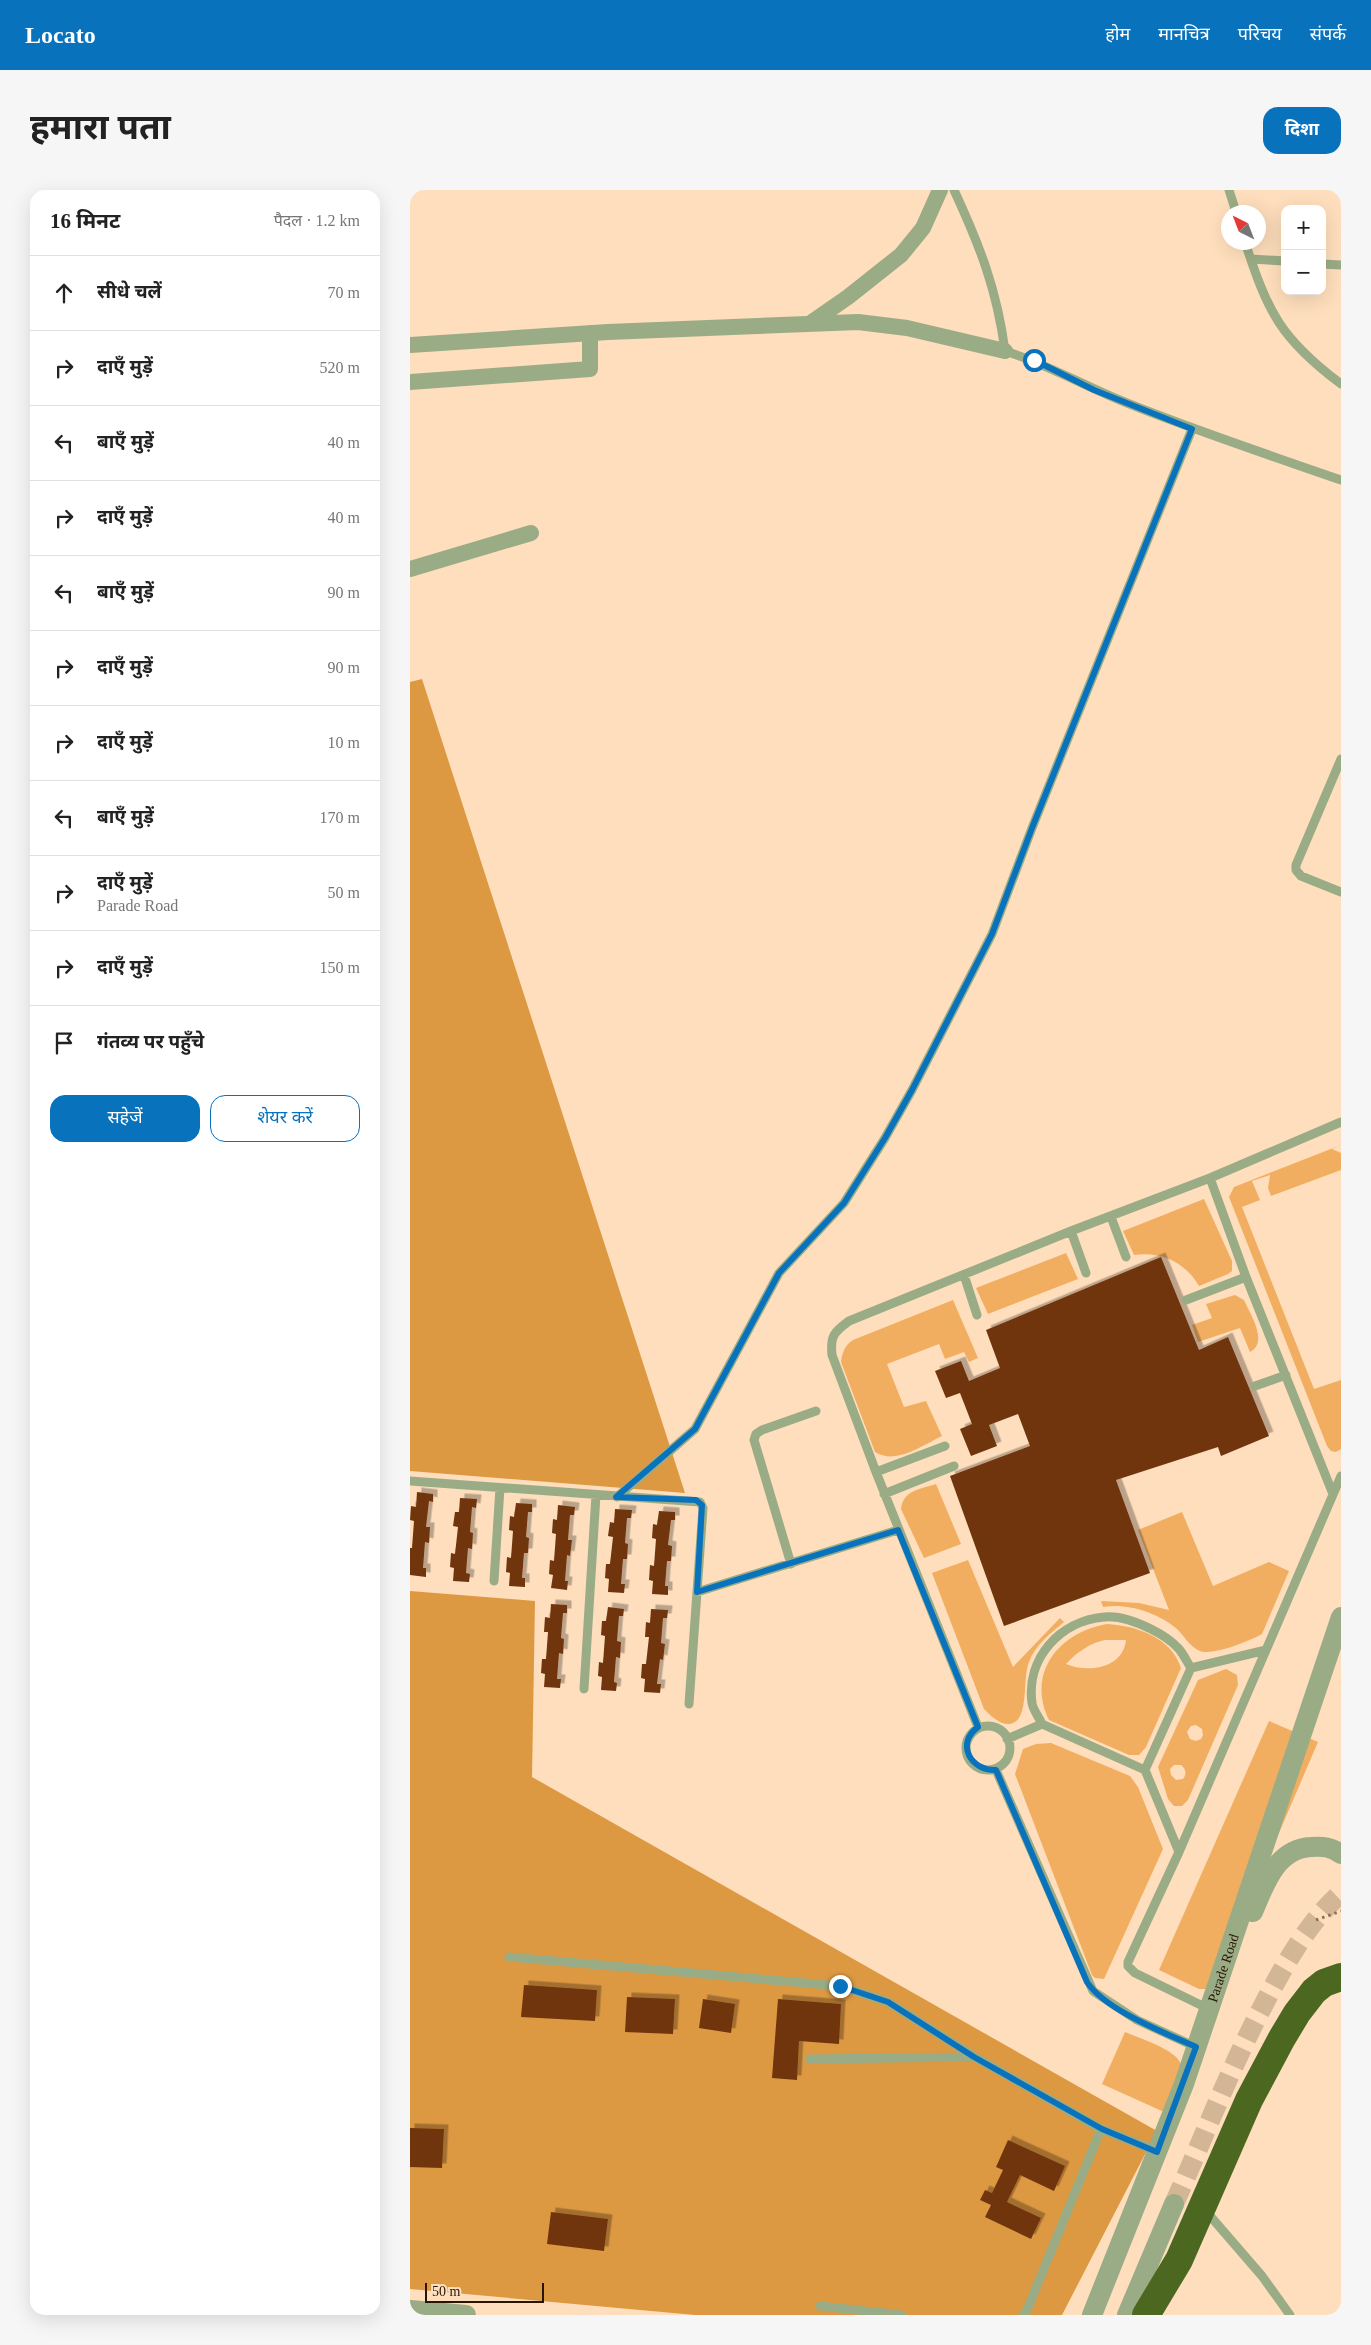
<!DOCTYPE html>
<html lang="hi">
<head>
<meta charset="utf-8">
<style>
	body { margin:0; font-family:"Times New Roman","Noto Sans Devanagari",serif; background:#f6f6f6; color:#222 }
	.controls { position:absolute; right:15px; top:15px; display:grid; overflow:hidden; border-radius:10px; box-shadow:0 5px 20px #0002 }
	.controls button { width:45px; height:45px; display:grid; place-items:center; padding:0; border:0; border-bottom:1px solid #e0e0e0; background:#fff; color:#222; font:25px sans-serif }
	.compass { position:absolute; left:811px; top:15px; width:45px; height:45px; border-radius:50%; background:#fff; box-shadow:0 5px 20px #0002; rotate:318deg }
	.scale { position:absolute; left:15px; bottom:12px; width:119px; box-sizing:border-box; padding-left:5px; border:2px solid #291600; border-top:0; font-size:14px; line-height:18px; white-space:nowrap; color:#291600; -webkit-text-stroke:4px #fedebc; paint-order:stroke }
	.stop { position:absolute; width:15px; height:15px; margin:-11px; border:4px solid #0972bd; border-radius:50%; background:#fff }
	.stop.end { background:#0972bd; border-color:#fff; box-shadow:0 1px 5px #0008 }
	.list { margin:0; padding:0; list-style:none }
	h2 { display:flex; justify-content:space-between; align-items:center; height:65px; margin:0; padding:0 20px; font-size:21px }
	h2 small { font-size:16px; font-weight:400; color:#767676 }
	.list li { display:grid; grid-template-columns:32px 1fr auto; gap:15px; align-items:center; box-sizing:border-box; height:75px; padding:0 20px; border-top:1px solid #e0e0e0 }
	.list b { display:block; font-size:19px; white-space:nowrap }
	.list p { margin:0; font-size:16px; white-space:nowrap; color:#767676 }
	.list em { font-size:16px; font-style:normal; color:#767676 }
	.actions { display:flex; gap:10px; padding:15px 20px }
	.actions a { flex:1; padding:11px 0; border:1px solid #0972bd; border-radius:15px; text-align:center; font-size:18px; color:#0972bd }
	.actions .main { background:#0972bd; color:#fff }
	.icon { flex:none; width:28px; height:28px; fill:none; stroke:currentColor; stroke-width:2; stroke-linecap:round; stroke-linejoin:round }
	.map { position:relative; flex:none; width:931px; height:2125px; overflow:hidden; border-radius:15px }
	header { display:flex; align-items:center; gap:30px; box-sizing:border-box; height:70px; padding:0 25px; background:#0972bd; color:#fff }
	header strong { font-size:24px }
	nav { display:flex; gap:28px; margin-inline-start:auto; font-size:18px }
	.intro { display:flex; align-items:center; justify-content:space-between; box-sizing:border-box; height:120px; padding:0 30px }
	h1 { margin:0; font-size:35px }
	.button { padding:12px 22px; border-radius:15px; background:#0972bd; color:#fff; font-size:18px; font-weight:700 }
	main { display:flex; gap:30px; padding:0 30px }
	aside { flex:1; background:#fff; border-radius:15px; box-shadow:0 5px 20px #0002 }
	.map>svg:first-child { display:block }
	.green { fill:#f2ae60; fill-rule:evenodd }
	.forest { fill:#dd9842 }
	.building { fill:#703510; filter:url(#shadow) }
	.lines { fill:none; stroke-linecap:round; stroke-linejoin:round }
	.tertiary-tunnel { stroke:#d3b696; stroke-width:20; stroke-dasharray:20 10; stroke-linecap:butt }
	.path { stroke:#8b7257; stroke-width:3; stroke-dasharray:2.5 4; stroke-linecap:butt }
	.service { stroke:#9aac85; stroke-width:9 }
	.minor { stroke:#9aac85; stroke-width:16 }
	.tertiary { stroke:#9aac85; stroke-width:20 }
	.motorway { stroke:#4b6720; stroke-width:28 }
	.route { stroke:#0972bd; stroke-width:6 }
	.labels { text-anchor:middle; stroke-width:5; stroke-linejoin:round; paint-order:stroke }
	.street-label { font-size:14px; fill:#291600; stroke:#fedebc }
</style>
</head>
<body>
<header>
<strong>Locato</strong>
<nav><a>होम</a><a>मानचित्र</a><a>परिचय</a><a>संपर्क</a></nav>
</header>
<div class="intro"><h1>हमारा पता</h1><a class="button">दिशा</a></div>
<main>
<aside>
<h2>16 मिनट<small>पैदल · 1.2 km</small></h2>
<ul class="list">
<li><svg class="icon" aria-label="ahead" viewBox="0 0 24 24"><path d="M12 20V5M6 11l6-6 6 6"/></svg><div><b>सीधे चलें</b></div><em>70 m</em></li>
<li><svg class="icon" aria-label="right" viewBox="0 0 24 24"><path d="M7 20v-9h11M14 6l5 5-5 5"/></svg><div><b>दाएँ मुड़ें</b></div><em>520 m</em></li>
<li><svg class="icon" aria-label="left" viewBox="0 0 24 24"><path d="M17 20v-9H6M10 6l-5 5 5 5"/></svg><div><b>बाएँ मुड़ें</b></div><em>40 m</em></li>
<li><svg class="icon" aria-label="right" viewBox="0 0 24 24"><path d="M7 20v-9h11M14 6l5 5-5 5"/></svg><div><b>दाएँ मुड़ें</b></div><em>40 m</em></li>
<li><svg class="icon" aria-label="left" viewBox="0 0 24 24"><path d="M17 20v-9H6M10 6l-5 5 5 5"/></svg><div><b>बाएँ मुड़ें</b></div><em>90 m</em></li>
<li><svg class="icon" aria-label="right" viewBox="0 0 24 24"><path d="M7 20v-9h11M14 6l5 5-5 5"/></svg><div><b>दाएँ मुड़ें</b></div><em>90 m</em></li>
<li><svg class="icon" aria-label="right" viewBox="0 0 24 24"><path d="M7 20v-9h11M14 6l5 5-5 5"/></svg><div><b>दाएँ मुड़ें</b></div><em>10 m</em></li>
<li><svg class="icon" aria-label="left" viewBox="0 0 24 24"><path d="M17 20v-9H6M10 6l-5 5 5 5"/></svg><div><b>बाएँ मुड़ें</b></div><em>170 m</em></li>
<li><svg class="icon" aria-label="right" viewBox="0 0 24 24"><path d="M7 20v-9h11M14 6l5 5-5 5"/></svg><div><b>दाएँ मुड़ें</b><p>Parade Road</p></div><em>50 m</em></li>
<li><svg class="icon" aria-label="right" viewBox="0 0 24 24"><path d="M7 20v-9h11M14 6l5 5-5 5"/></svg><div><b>दाएँ मुड़ें</b></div><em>150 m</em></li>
<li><svg class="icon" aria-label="arrive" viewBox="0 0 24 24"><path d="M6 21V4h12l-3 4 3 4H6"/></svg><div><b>गंतव्य पर पहुँचे</b></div></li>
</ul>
<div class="actions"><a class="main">सहेजें</a><a>शेयर करें</a></div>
</aside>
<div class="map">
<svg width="931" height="2125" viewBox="0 0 931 2125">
	<defs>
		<filter id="shadow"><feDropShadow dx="4.5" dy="-4.5" stdDeviation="0" flood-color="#0004"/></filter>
	</defs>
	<rect width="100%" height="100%" fill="#fedebc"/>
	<path class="green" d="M931,955L922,959L931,963V980L861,1006L858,998L860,985L842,991L850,1010L832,1017L904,1199L931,1190V1259L926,1262L921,1261L917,1256L819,1007L824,997Z
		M794,1009L822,1071V1081L818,1084L789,1096C775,1072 751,1061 724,1065L713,1041Z
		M656,1063L668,1089L578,1124L566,1098Z
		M825,1105L834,1110C840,1124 859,1152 840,1162L830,1138L788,1152L782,1135L802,1128L796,1114Z
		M543,1110L568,1168L559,1172L554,1162L535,1169L529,1154L477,1174L494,1217L516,1211L532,1246C511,1256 486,1275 465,1262L431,1172C432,1163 435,1155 443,1150Z
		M526,1294L551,1354L514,1368L491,1319C493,1300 511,1299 526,1294Z
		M772,1322L803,1396L859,1372L879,1381L852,1444C840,1451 802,1466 790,1461C780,1457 775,1447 768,1440C749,1423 718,1413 693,1417L691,1411L729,1413L759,1420L728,1340Z
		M558,1370L603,1477L650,1428L654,1432C641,1443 625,1455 619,1472C612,1488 620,1531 600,1534C590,1535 581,1526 574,1519L522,1383Z
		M697,1434C727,1436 761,1447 771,1478L736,1557L729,1565H719L639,1530C616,1483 649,1442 697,1434ZM695,1450H716C713,1479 677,1483 656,1474C667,1462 680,1453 695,1450Z
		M816,1479L827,1485L828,1495L778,1610L772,1616H764L758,1609L748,1577L788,1490ZM786,1535L792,1539L793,1545L791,1549L786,1551L780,1549L777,1542L781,1536ZM764,1575H771C776,1579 777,1584 773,1589L766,1590L761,1585L760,1579Z
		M859,1531L908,1552L805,1792L800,1799H789L749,1780Z
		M641,1553L720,1586L728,1597L753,1659L694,1789L685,1788L682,1785L605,1584L613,1559L626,1554Z
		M715,1842C731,1849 765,1859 771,1874L754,1922L692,1894Z"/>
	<path class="forest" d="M12,489L275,1303L0,1281V492Z
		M0,1401L125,1411L122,1587L747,1941L652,2125H285L0,2099Z"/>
	<path class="building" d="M751,1067L789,1160L818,1147L859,1246L811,1266L808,1257L706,1290L740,1383L594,1436L540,1286L620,1256L608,1224L579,1235L587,1256L561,1266L550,1239L562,1234L550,1203L536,1208L525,1181L551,1171L559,1191L590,1178L576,1140Z
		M7,1302L23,1304V1312L19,1311L16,1337H20L19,1353L15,1352L13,1378H16V1387L0,1385V1358H2L4,1331L0,1330L1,1316L6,1317Z
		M50,1308L67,1309L66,1318L62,1317L60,1342L63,1343L62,1359L58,1358L56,1383L60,1384L59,1392L43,1391L44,1378L40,1377L41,1363L45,1364L48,1337L43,1336L45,1322H49Z
		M106,1313L122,1314V1322H118L116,1347L119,1348L118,1363H114L112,1388H115V1397L99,1396L100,1383L96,1382L97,1367L101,1368L103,1341L99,1340L100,1326L104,1327Z
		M148,1315L165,1317L164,1325H160L158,1350H162L160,1366L157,1365L155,1391H158L157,1400L141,1398L143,1385L139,1384L140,1370L144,1371L146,1344L142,1343L143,1329L147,1330Z
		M205,1319L222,1320L221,1328H217L215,1353L218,1354L217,1369H213L211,1394H215L214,1403L198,1402L199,1389L195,1388L196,1374H200L203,1347L198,1346L200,1332L204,1333Z
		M249,1321L265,1322V1330H261L258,1355L262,1356L261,1371H257L255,1396H258V1405L242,1404L243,1391L239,1390L240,1375L244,1376L246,1349L242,1348L243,1334L247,1335Z
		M141,1414L157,1415V1423H153L151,1448L154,1449L153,1464L149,1463L147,1489H151L150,1498L134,1497L135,1484L131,1483L132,1469H136L138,1442H134L135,1427L140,1428Z
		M198,1417L214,1419L213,1426H209L207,1451L211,1452L210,1468L206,1467L204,1492L207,1493L206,1501L191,1500L192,1487L188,1486L189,1472L193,1473L195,1446L191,1445L192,1431H196Z
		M241,1419L258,1420L257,1428H253L251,1453L255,1454L253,1470L250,1469L247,1494H251L250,1503L234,1502L235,1489L231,1488L232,1474H236L239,1447H235L236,1432L240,1433Z
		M114,1795L187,1800L185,1831L111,1827Z
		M217,1807L265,1809L263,1844L215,1842Z
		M293,1809L325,1814L321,1843L289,1838Z
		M368,1809L431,1814L429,1854L389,1851L387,1890L362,1888Z
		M0,1938L34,1939L32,1978L0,1977Z
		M598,1950L655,1976L644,2001L610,1985L597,2012L631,2028L621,2049L575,2027L581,2015L570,2010L575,2000L582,2003L593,1980L586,1977Z
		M141,2022L198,2029L194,2061L137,2054Z"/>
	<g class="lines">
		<path class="tertiary-tunnel" d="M764,2014C794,1947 820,1878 855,1812C875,1774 898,1732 931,1703"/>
		<path class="path" d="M906,1730L931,1721"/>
		<path class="service" d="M544,0C570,56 587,100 595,161C637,174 676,197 717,213C787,241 859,265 931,290
			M819,0L826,22
			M835,52C858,123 871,149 931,194
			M841,69L875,71
			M912,74L931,75
			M931,569L886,675V680L891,686L931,702
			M800,988L836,1087L923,1304
			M701,1027L716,1067
			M661,1041L676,1083
			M554,1085L567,1125
			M776,1110L836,1087
			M845,1196L876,1185
			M466,1282L535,1256
			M0,1291L290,1312L293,1318L279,1514
			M474,1304L544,1276
			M207,1307L285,1239L369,1083L434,1013L475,948L502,900L582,744L622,638L782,239
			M381,1374L344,1250L346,1244L352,1240L406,1221
			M84,1391L90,1298
			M287,1402L488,1340
			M781,1478L856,1460
			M174,1499L186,1305
			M556 1558a22 22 0 1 1 44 0a22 22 0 1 1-44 0Z
			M568,1537L466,1282L422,1165C420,1146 424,1142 439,1131L661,1041L800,988L931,932
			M597,1549L632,1534L735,1580L781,1478C777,1472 774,1465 769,1459C762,1451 751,1444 741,1439C727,1432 710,1425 694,1427C650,1431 616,1468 622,1513C623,1520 629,1527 632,1534
			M586,1580L683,1801L727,1830L786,1857
			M735,1580L769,1662
			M99,1767L430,1796L478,1812L565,1867L691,1939L747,1961
			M799,1819L725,1783L718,1776V1772L769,1662L931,1286
			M400,1869L564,1867
			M795,2020L852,2086L880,2125
			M410,2116L492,2125
			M613,2125L617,2120L691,1939"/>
		<path class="minor" d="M402,132L438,107L491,65L513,38L530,0
			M0,155L198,142L448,132L497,138L595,161
			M0,192L180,179V143
			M0,379L121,343"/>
		<g class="tertiary">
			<path d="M843,1722C855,1694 866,1659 901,1657C913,1656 921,1657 931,1664"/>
			<path d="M0,2120L56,2125"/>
			<path id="s1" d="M682,2125L774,1894L931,1427"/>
			<path d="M717,2125L764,2014"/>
		</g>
		<path class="motorway" d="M736,2125L769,2070L839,1910L872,1848L887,1823L904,1801L914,1793L931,1787"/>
	</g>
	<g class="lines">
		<path class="route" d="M430,1796L478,1812L564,1867L692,1939L747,1962L786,1857C755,1843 695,1820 677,1792L586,1580C561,1581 545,1554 568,1537L488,1340L287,1402L292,1315L286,1310L206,1307L285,1239L369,1083L434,1013L475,948L502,900L582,744L622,638L782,239L684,200L624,170"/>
	</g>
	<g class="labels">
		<g class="street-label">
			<text dy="5" stroke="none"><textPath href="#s1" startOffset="371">Parade Road</textPath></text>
		</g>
	</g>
</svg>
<div class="controls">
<button>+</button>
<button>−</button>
</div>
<svg class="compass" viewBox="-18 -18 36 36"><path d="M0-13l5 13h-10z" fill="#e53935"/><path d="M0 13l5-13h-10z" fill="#767676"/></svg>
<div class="scale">50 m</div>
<div class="stop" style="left:624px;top:170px"></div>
<div class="stop end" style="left:430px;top:1796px"></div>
</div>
</main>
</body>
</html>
